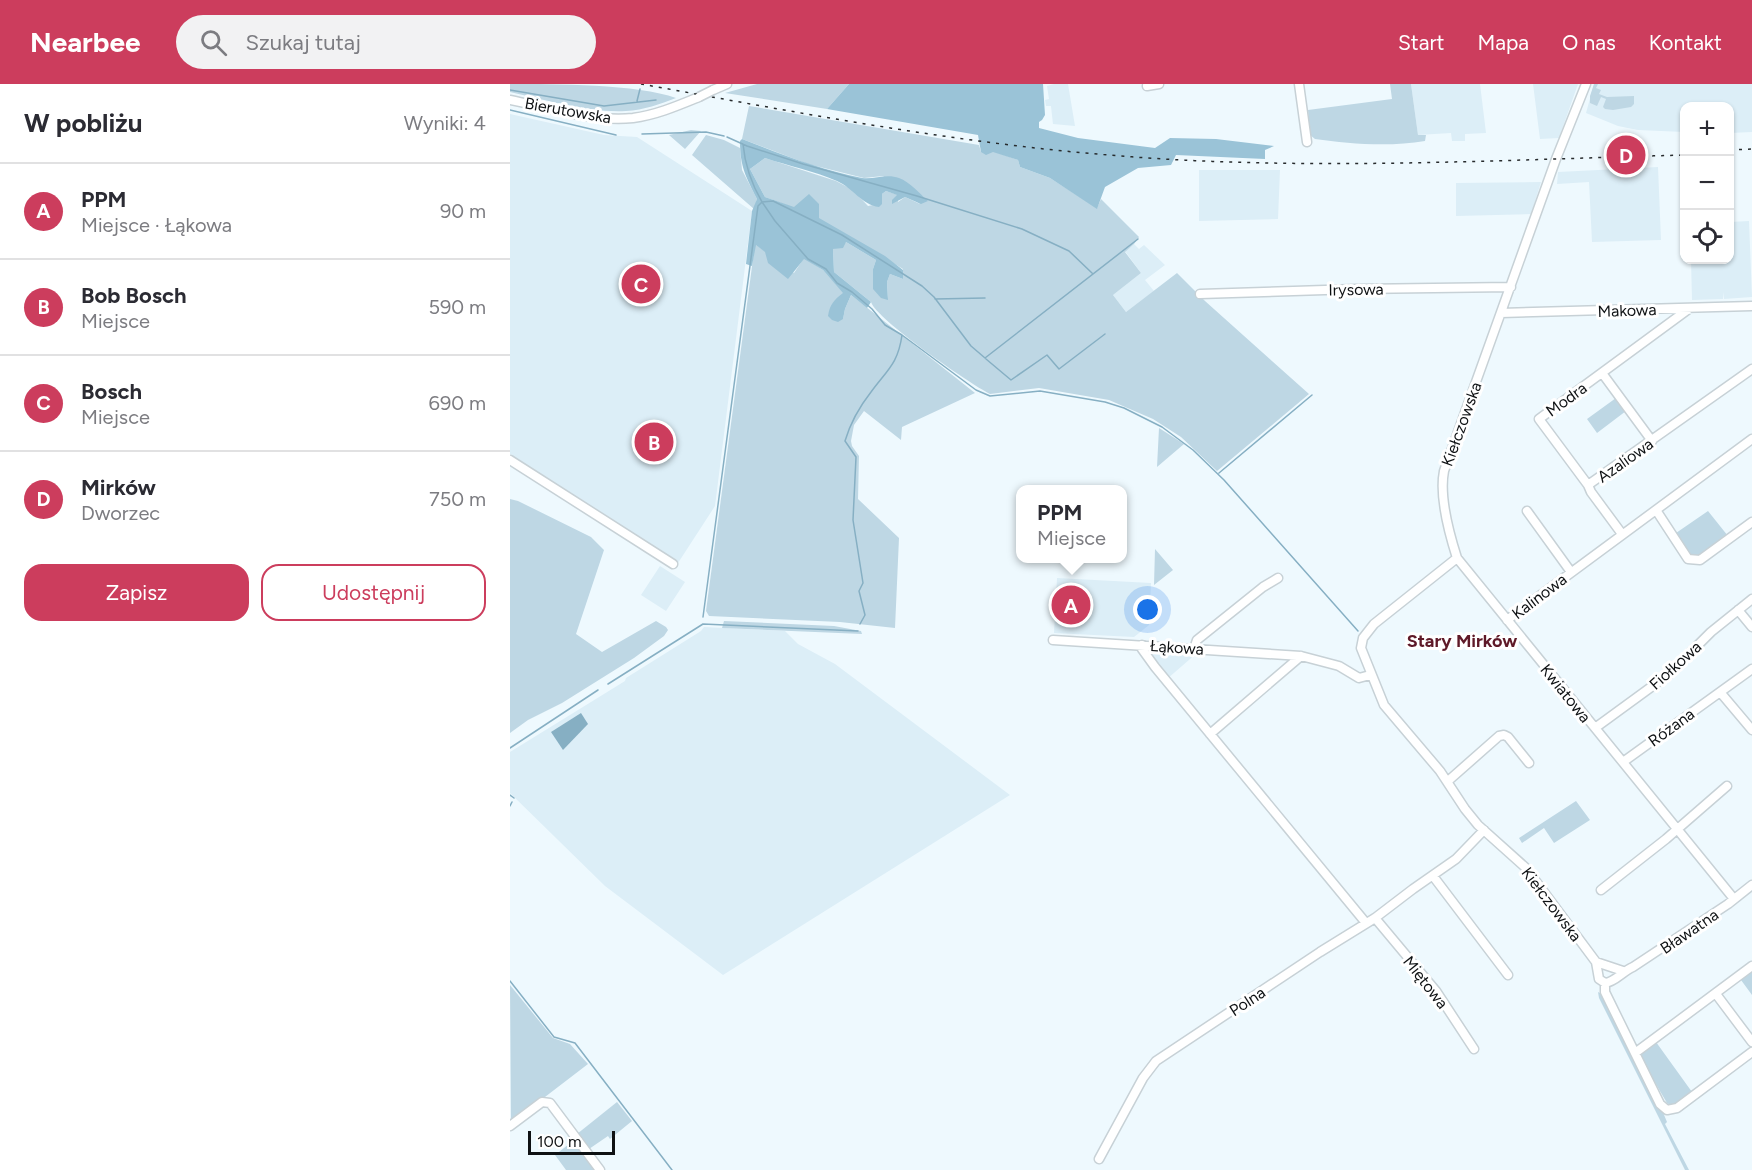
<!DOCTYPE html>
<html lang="pl">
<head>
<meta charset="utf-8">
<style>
	body { margin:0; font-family:Figtree,sans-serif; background:#f2f2f3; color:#2b2b33 }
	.controls { position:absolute; right:18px; top:18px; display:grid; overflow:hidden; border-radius:12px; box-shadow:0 2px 4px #0004 }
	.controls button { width:54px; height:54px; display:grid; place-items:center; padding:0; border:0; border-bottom:2px solid #e1e1e2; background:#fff; color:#2b2b33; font:30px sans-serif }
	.scale { position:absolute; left:18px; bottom:15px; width:87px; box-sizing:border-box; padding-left:6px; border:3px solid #0e1113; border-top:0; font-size:16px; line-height:21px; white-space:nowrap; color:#0e1113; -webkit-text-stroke:4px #fff; paint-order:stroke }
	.you { position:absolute; left:638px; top:526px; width:21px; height:21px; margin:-15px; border:4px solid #fff; border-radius:50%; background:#1a73e8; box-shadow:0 0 0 9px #1a73e833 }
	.badge { display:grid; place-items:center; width:39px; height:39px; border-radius:50%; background:#cc3d5d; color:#fff; font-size:20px; font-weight:700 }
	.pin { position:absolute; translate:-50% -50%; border:3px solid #fff; box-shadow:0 2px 6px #0006 }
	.popup { position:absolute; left:506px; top:401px; width:111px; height:78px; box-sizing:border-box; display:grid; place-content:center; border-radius:12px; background:#fff; filter:drop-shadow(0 2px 4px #0005); font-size:20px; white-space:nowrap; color:#7c7c81 }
	.popup b { font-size:22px; color:#2b2b33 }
	.popup::after { content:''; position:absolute; left:50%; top:100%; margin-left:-12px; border:12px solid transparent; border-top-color:#fff }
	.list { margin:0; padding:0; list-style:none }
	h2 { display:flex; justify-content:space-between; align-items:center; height:78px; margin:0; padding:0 24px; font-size:26px }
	h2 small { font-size:20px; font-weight:400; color:#7c7c81 }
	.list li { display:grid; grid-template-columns:39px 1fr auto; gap:18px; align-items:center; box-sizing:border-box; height:96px; padding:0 24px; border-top:2px solid #e1e1e2 }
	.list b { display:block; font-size:22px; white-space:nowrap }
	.list p { margin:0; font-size:20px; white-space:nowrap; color:#7c7c81 }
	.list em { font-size:20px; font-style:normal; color:#7c7c81 }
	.actions { display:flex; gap:12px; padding:18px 24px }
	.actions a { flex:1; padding:14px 0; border:2px solid #cc3d5d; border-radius:18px; text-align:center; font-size:21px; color:#cc3d5d }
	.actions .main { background:#cc3d5d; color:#fff }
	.icon { flex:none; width:33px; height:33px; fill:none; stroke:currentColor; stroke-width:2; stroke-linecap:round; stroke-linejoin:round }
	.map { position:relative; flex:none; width:1242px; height:1086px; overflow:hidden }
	header { display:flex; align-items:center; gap:36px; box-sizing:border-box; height:84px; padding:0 30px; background:#cc3d5d; color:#fff }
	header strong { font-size:28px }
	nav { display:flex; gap:33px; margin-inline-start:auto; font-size:21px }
	.search { width:420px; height:54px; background:#f2f2f3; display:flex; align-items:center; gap:15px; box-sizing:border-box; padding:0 21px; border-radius:33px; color:#7c7c81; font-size:22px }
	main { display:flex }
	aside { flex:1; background:#fff }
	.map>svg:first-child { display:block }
	.built { fill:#dceef7 }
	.green { fill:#bed7e4 }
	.forest { fill:#9ac3d7 }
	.water { fill:#86afc3 }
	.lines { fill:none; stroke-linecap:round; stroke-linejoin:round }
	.stream { stroke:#86afc3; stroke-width:1.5 }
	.minor-casing { stroke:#c7d1d6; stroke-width:11 }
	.minor { stroke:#fff; stroke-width:8 }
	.rail { stroke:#272b2d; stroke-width:1.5; stroke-dasharray:3 6; stroke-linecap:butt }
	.minor-bridge-casing { stroke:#c7d1d6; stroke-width:11; stroke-linecap:butt }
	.minor-bridge { stroke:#fff; stroke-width:8 }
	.labels { text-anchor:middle; stroke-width:6; stroke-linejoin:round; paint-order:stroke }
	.street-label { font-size:16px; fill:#0e1113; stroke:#fff }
	.neighbourhood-label { font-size:18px; font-weight:bold; fill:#5e1928; stroke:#fff }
</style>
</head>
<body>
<header>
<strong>Nearbee</strong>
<div class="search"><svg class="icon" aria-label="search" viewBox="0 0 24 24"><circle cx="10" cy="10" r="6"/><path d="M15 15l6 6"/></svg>Szukaj tutaj</div>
<nav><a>Start</a><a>Mapa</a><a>O nas</a><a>Kontakt</a></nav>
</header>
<main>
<aside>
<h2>W pobliżu<small>Wyniki: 4</small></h2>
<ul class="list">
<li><span class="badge">A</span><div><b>PPM</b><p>Miejsce · Łąkowa</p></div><em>90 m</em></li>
<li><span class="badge">B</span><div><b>Bob Bosch</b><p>Miejsce</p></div><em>590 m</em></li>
<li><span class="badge">C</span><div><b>Bosch</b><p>Miejsce</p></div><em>690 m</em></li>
<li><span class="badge">D</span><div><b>Mirków</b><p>Dworzec</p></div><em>750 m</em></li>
</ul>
<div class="actions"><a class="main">Zapisz</a><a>Udostępnij</a></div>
</aside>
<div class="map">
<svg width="1242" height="1086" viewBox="0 0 1242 1086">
	<rect width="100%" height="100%" fill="#eef9fe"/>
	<path class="built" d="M544,0H558L565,42L543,40L541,22H536L535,16L539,15L537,2Z
		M901,0H970L976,49L955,50V57H942L941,49L908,51Z
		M1023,0H1068L1049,54L1030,55Z
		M1084,0H1242V48L1220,49V22H1174V48L1128,46L1108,42L1076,29Z
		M0,30L94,51L127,53L242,127L205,422L168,479L0,370Z
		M1148,83L1151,156L1082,158L1079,98L1047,100L1048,88Z
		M689,86H770L768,135L689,137Z
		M1031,98L1021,130L946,132V99Z
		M1239,137L1242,213L1214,215L1213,208V215L1182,216L1181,176H1220V138Z
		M624,160L629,165L634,161L655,181L635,196L644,207L616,228L603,211L631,189L615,167Z
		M150,482L175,498L156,527L131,511Z
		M547,494L641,499L639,541L624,553L544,549Z
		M194,543L275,547L288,560L325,580L500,711L213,891L95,802L0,709V668L115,597L116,594L191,547Z
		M635,566L687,569L657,595Z"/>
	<path class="green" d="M0,0C44,0 128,0 166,14C150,20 134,26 116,27C79,29 36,16 0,8Z
		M247,0H339L317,25L215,9Z
		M880,0H901L908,51H916L915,57C880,63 839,60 805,55L800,51L798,26L882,15Z
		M1084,0H1088L1086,4L1091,6L1089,10L1097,13L1124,12V20L1121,23L1103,26L1095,25L1093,23L1096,15L1091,13L1087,22L1080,19V12Z
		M239,22L469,61L471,68L483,67L508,76L510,83L540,94L587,124L591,115L629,153L624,160L615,168L631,189L603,211L616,228L667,189L695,217L799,310L707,387L671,353L643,335L599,316L529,304L480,310C459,299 367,236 361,218L324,188L323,165L336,158L366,176L363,185L378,215L377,198L380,190L393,195V185C346,156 308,131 255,113L240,85L255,74L326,97L343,106L358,122L372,119V110L376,107L388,111V118L395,113L410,120L373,92L354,94L298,80L232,55Z
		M181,46L191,47L175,65L159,51Z
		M196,51L214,56L230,64L232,86L247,115L244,125L182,71Z
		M245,160L284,189L294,174L313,186L334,209L333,235L335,225L341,211L465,309L392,343L391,356L354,327L344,341L341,357L342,362L349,372L348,415L389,454L385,544L330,538L199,532L196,527Z
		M1106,314L1116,327L1087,349L1077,335Z
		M649,344L674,360L647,383Z
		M0,415L8,417L81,453L94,466L66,550L92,568L146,537L156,543L158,546L154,552L124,574L52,619L18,636L0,649Z
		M1198,427L1218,452L1193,471L1180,474L1173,465L1166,449Z
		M645,465L663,486L644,501Z
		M214,537L324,542L351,547L352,550L212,544Z
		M1066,717L1080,736L1044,759L1034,744L1012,759L1009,754Z
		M1242,886V911L1231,896Z
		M0,901L43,954L60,960L78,980L1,1039Z
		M1088,908L1090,909L1152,1026L1157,1038L1155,1040L1179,1086H1175L1089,914Z
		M1146,958L1182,1008L1163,1023L1157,1019L1131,975L1132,969Z
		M107,1018L122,1037L100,1055L98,1052L79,1065L67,1050Z
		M63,1057L85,1086H56L45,1071Z"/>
	<path class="forest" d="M339,0H533L535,31L532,36L529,38V44L568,54L645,64L660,54L706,55L764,62L755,66V75L666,71L661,81L628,84L595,103L587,125L540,94L510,83L508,76L483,68L476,71L471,68L468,51L317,25Z
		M232,55C271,70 311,86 352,94C364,96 376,89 389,94C400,98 409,109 418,117L411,120L395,113L382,120V116L387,111L376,107L372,110V120L369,123C352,121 343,104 327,97C304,87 279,82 255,74L240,85L255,113L284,123L299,110L309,120V134L375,172L393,186V195L380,190L377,198L378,216L371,214L363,205V185L366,176L336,158L333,164L323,165L324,188L361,218L357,224L341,211L335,225L333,235L328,238L322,236L318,232C320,220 324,216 333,209L313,186L294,175L278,195L258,179L255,168L246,161L242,182L236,180L242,127L247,115C236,93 230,83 230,57Z"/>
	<path class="water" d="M71,629L78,640L53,666L41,648Z"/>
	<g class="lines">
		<path class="stream" d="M0,6L94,22L146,16
			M127,17L130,5
			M0,26L106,51
			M132,50L196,48L214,52
			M217,53L237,62L293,80L407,112L512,145L559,167L582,189
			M233,60C235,82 241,99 252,118L263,117L332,151L412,202L424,213L461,262L475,274L628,155
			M425,215L475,214
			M476,275L501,296L537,271L549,285L595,250
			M709,389L802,311
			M193,533L248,122L252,118L265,137L298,175L316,185L327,199L342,208L362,225L375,241L392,251L466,306L480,312L530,307L595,318L614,324L652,343L683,366L714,396L848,547
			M350,540L355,531L349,507L353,499L343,436L346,373L335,357C340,340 350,322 361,308C377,286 388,280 392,251
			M98,600L193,540L348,547
			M0,664L88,606
			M0,711L4,714
			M0,722L2,718
			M0,897L44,953L65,959L162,1086"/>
		<defs>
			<path id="minor" d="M789,0L797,58
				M1076,0L1046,75L934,387C929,412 939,449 947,474L1224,815
				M637,2L649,0
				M203,6L217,0
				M0,16C39,24 82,38 123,34C146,31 167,22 189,13
				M690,210L846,205L1001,203
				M991,229L1242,222
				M1092,289L1142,357
				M0,376L163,480
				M1078,401L1029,335L1180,224
				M1146,426L1178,475L1190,476L1242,438
				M1017,427L1061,488
				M1112,450L1081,408L1078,401L1242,285
				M947,474L864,540L853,554L851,564L874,621L930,687L955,725L968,741L1016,784L1086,878L1089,895L1095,899C1105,898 1113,887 1123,883L1218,820L1242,801
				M1228,526L1242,543
				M997,536L1242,355
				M543,556L791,572L829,582L849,594L860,591
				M632,561V565L645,583L856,839
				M684,565L687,556L753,503L768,494
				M1210,608L1242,646
				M1085,644L1159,590L1201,548L1242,515
				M700,650L791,572
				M1113,678L1242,585
				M938,697L989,652L994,651L998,653L1019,679
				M923,792L998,891
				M1091,806L1156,755L1217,702
				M865,834L926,907L964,965
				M1086,878L1113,887
				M1095,899V908L1150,1020L1157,1026L1167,1024L1242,968
				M1206,910L1242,958
				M1125,969L1242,882
				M0,1042L32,1018L40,1019L90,1086
				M589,1075L633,994L646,977L810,868L865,834L903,805L946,775L974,746"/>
		</defs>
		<use href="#minor" class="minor-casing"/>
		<use href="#minor" class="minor"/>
		<path class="rail" d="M131,0C291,29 449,60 611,72C798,87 987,76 1174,71
			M1220,66L1242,65"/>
		<defs>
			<path id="minor-bridge" d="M189,13L203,6"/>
		</defs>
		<use href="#minor-bridge" class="minor-bridge-casing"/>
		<use href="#minor-bridge" class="minor-bridge"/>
	</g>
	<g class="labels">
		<g class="street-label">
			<text transform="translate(58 26) rotate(10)" y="6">Bierutowska</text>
			<text transform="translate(846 205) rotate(-1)" y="6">Irysowa</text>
			<text transform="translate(1117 226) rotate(-2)" y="6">Makowa</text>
			<text transform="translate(1056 315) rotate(-36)" y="6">Modra</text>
			<text transform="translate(951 340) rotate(-70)" y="6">Kiełczowska</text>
			<text transform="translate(1115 376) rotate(-35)" y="6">Azaliowa</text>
			<text transform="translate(1029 512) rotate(-37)" y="6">Kalinowa</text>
			<text transform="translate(667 563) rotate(4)" y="6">Łąkowa</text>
			<text transform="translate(1165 581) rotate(-42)" y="6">Fiołkowa</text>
			<text transform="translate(1056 609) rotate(51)" y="6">Kwiatowa</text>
			<text transform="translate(1161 643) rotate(-36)" y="6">Różana</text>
			<text transform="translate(1042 820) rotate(53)" y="6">Kiełczowska</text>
			<text transform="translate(1179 847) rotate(-34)" y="6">Bławatna</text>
			<text transform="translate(916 898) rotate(52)" y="6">Miętowa</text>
			<text transform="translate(737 917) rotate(-33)" y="6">Polna</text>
		</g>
		<g class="neighbourhood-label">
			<text x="952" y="563">Stary Mirków</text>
		</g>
	</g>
</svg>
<div class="controls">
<button>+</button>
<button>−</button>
<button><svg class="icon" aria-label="locate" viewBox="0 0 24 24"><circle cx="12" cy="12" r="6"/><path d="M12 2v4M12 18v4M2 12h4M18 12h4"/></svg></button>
</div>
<div class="scale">100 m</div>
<div class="you"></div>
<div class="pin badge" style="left:561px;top:521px">A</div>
<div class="popup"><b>PPM</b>Miejsce</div>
<div class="pin badge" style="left:144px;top:358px">B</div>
<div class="pin badge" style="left:131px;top:200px">C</div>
<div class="pin badge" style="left:1116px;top:71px">D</div>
</div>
</main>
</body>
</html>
